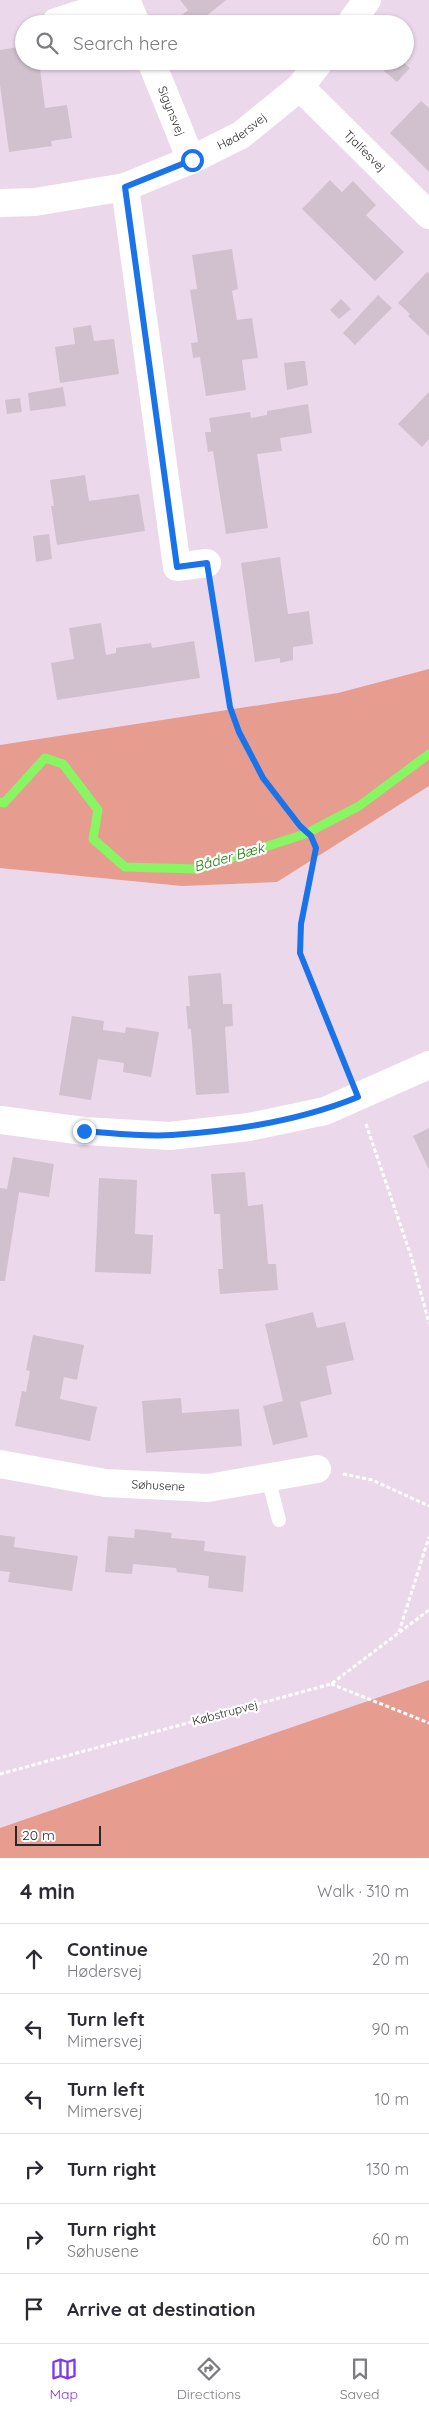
<!DOCTYPE html>
<html lang="en">
<head>
<meta charset="utf-8">
<style>
	body { margin:0; font-family:Quicksand,sans-serif; background:#f2f2f3; color:#2b2b33 }
	.scale { position:absolute; left:15px; bottom:12px; width:86px; box-sizing:border-box; padding-left:5px; border:2px solid #282828; border-top:0; font-size:14px; line-height:18px; white-space:nowrap; color:#282828; -webkit-text-stroke:4px #fff; paint-order:stroke }
	.stop { position:absolute; width:15px; height:15px; margin:-11px; border:4px solid #1a73e8; border-radius:50%; background:#fff }
	.stop.end { background:#1a73e8; border-color:#fff; box-shadow:0 1px 5px #0008 }
	.list { margin:0; padding:0; list-style:none }
	h2 { display:flex; justify-content:space-between; align-items:center; height:65px; margin:0; padding:0 20px; font-size:21px }
	h2 small { font-size:16px; font-weight:400; color:#7c7c81 }
	.list li { display:grid; grid-template-columns:32px 1fr auto; gap:15px; align-items:center; box-sizing:border-box; height:70px; padding:0 20px; border-top:1px solid #e1e1e2 }
	.list b { display:block; font-size:19px; white-space:nowrap }
	.list p { margin:0; font-size:16px; white-space:nowrap; color:#7c7c81 }
	.list em { font-size:16px; font-style:normal; color:#7c7c81 }
	.icon { flex:none; width:28px; height:28px; fill:none; stroke:currentColor; stroke-width:2; stroke-linecap:round; stroke-linejoin:round }
	.map { position:relative; flex:none; width:429px; height:1858px; overflow:hidden }
	.search { position:absolute; background:#fff; box-shadow:0 1px 4px #0004; left:15px; right:15px; top:15px; height:55px; display:flex; align-items:center; gap:12px; box-sizing:border-box; padding:0 18px; border-radius:28px; color:#7c7c81; font-size:19px }
	.sheet { height:485px; background:#fff }
	nav { display:flex; justify-content:space-around; align-items:center; box-sizing:border-box; height:70px; border-top:1px solid #e1e1e2; background:#fff; font-size:14px; color:#7c7c81 }
	nav a { display:grid; justify-items:center; gap:2px }
	nav .on { color:#7c3aed }
	.map>svg:first-child { display:block }
	.green { fill:#e69d90 }
	.lines { fill:none; stroke-linecap:round; stroke-linejoin:round }
	.stream { stroke:#88f663; stroke-width:9 }
	.building { fill:#d1c1cf }
	.path { stroke:#fff; stroke-width:3; stroke-dasharray:4 2.5; stroke-linecap:butt }
	.lane { stroke:#fff; stroke-width:14 }
	.street { stroke:#fff; stroke-width:28 }
	.route { stroke:#1a73e8; stroke-width:6 }
	.labels { text-anchor:middle; stroke-width:4.5; stroke-linejoin:round; paint-order:stroke }
	.street-label { font-size:12px; fill:#282828; stroke:#fff }
	.water-label { font-size:14px; font-style:italic; fill:#1d8307; stroke:#fff }
</style>
</head>
<body>
<div class="map">
<svg width="429" height="1858" viewBox="0 0 429 1858">
	<rect width="100%" height="100%" fill="#ecd8eb"/>
	<path class="green" d="M429,669V786L277,882L182,886L0,868V745L338,693Z
		M429,1680V1858H0V1828Z"/>
	<g class="lines">
		<path class="stream" d="M0,802L4,803L45,758L63,764L98,810L93,839L125,867L197,869L305,834
			M311,831L359,806L429,754"/>
	</g>
	<path class="building" d="M180,0H226L199,22L200,24H177L175,21L188,10Z
		M24,46V61H39L45,108L67,105L72,138L51,141L52,146L9,152L0,85V50Z
		M393,61H402L410,68L397,82L384,71Z
		M421,101L429,108V172L390,133Z
		M330,180L342,192L353,181L376,205L366,215L404,252L375,281L302,209Z
		M232,249L238,289L232,291L237,320L252,318L258,358L242,360L246,390L206,396L200,357L193,358L191,343L198,342L190,290L197,289L192,255Z
		M427,272L429,274V336L408,316L410,314L398,303Z
		M378,295L392,308L355,345L343,333Z
		M341,299L351,309L339,319L330,310Z
		M91,325L94,341L114,339L119,374L60,383L55,347L75,344L73,328Z
		M301,361H305L308,385L287,390L284,363Z
		M63,387L66,406L30,411L28,393Z
		M429,392V439L422,447L398,424Z
		M20,398L22,412L7,414L5,400Z
		M308,404L312,433L280,438L282,451L257,454L268,528L226,534L213,451L208,452L205,432H211L209,418L250,412L251,418L267,415V411Z
		M85,475L89,501L139,494L145,531L57,545L51,506H54L50,480Z
		M49,534L52,559L36,562L33,536Z
		M280,557L288,614L309,611L313,644L293,647V660L280,663V658L255,662L241,563Z
		M101,623L106,655L116,653V648L151,643L152,648L194,641L200,678L57,700L51,663L74,659L69,628Z
		M221,973L223,1004H232L233,1026L225,1027L229,1093L196,1095L191,1029H188L186,1006H190L188,976Z
		M72,1016L104,1021L103,1030L125,1033L126,1027L159,1032L151,1077L123,1072L124,1063L98,1059L91,1100L59,1095Z
		M429,1128V1170L413,1136Z
		M13,1157L54,1164L49,1197L19,1192L5,1281H0V1188L7,1189Z
		M245,1172L248,1206L263,1204L268,1264H276L278,1290L220,1294L218,1269H223L220,1214H214L211,1174Z
		M99,1178L137,1180L135,1234L153,1235L151,1274L95,1272Z
		M313,1312L317,1328L345,1322L354,1360L326,1366L332,1394L300,1402L308,1437L273,1445L263,1406L283,1401L265,1324Z
		M33,1335L84,1345L77,1380L64,1377L60,1399L97,1407L90,1441L15,1426L22,1391L26,1392L30,1371L26,1370Z
		M181,1398L182,1413L239,1409L242,1446L146,1453L142,1401Z
		M135,1529L172,1533L171,1538L205,1541L204,1551L246,1556L243,1592L208,1588L209,1576L177,1572L176,1568L133,1564L132,1574L105,1572L108,1536L134,1538Z
		M0,1535L15,1537L14,1547L78,1556L72,1591L8,1582L10,1572L0,1571Z"/>
	<g class="lines">
		<path class="path" d="M211,591C221,647 224,708 251,758C263,782 282,803 298,824C305,832 311,837 316,848L301,923L300,953L347,1072
			M366,1124L411,1256L429,1323
			M343,1474L372,1480L429,1506
			M399,1632L429,1537
			M331,1684L429,1723
			M0,1774L331,1684L429,1610"/>
		<path class="lane" d="M268,1478L279,1520"/>
		<g class="street">
			<path d="M126,0L136,24"/>
			<path d="M56,22L125,0"/>
			<path d="M350,24L367,0"/>
			<path id="s1" d="M151,61L191,160"/>
			<path id="s2" d="M300,87L429,215"/>
			<path d="M125,187L177,567L207,563"/>
			<path id="s3" d="M0,203L35,202L125,187L191,160L241,135L300,87L320,61"/>
			<path d="M0,1120L84,1131L170,1136L249,1127L325,1111L429,1065"/>
			<path id="s4" d="M0,1464L105,1483L208,1488L317,1469"/>
		</g>
	</g>
	<g class="lines">
		<path class="route" d="M84,1131C113,1133 143,1137 172,1135C235,1131 299,1121 358,1097L300,953L301,924L316,848L311,836L300,826L263,778L239,732L230,707L207,563L177,567L125,187L192,160"/>
	</g>
	<g class="labels">
		<g class="street-label">
			<text dy="4" stroke="none"><textPath href="#s1" startOffset="54">Sigynsvej</textPath></text>
			<text dy="4" stroke="none"><textPath href="#s3" startOffset="256">Hødersvej</textPath></text>
			<text dy="4" stroke="none"><textPath href="#s2" startOffset="91">Tjalfesvej</textPath></text>
			<text dy="4" stroke="none"><textPath href="#s4" startOffset="160">Søhusene</textPath></text>
			<text transform="translate(225 1713) rotate(-15)" y="4">Købstrupvej</text>
		</g>
		<g class="water-label">
			<text transform="translate(229 857) rotate(-16)" y="5">Båder Bæk</text>
		</g>
	</g>
</svg>
<div class="scale">20 m</div>
<div class="stop" style="left:192px;top:160px"></div>
<div class="stop end" style="left:84px;top:1131px"></div>
<div class="search"><svg class="icon" aria-label="search" viewBox="0 0 24 24"><circle cx="10" cy="10" r="6"/><path d="M15 15l6 6"/></svg>Search here</div>
</div>
<section class="sheet">
<h2>4 min<small>Walk · 310 m</small></h2>
<ul class="list">
<li><svg class="icon" aria-label="ahead" viewBox="0 0 24 24"><path d="M12 20V5M6 11l6-6 6 6"/></svg><div><b>Continue</b><p>Hødersvej</p></div><em>20 m</em></li>
<li><svg class="icon" aria-label="left" viewBox="0 0 24 24"><path d="M17 20v-9H6M10 6l-5 5 5 5"/></svg><div><b>Turn left</b><p>Mimersvej</p></div><em>90 m</em></li>
<li><svg class="icon" aria-label="left" viewBox="0 0 24 24"><path d="M17 20v-9H6M10 6l-5 5 5 5"/></svg><div><b>Turn left</b><p>Mimersvej</p></div><em>10 m</em></li>
<li><svg class="icon" aria-label="right" viewBox="0 0 24 24"><path d="M7 20v-9h11M14 6l5 5-5 5"/></svg><div><b>Turn right</b></div><em>130 m</em></li>
<li><svg class="icon" aria-label="right" viewBox="0 0 24 24"><path d="M7 20v-9h11M14 6l5 5-5 5"/></svg><div><b>Turn right</b><p>Søhusene</p></div><em>60 m</em></li>
<li><svg class="icon" aria-label="arrive" viewBox="0 0 24 24"><path d="M6 21V4h12l-3 4 3 4H6"/></svg><div><b>Arrive at destination</b></div></li>
</ul>
</section>
<nav>
<a class="on"><svg class="icon" aria-label="map" viewBox="0 0 24 24"><path d="M3 6l6-2 6 2 6-2v14l-6 2-6-2-6 2zM9 4v14M15 6v14"/></svg>Map</a>
<a><svg class="icon" aria-label="directions" viewBox="0 0 24 24"><path d="M12 3l9 9-9 9-9-9zM9 14v-3h6M13 9l2 2-2 2"/></svg>Directions</a>
<a><svg class="icon" aria-label="saved" viewBox="0 0 24 24"><path d="M7 4h10v16l-5-4-5 4z"/></svg>Saved</a>
</nav>
</body>
</html>
